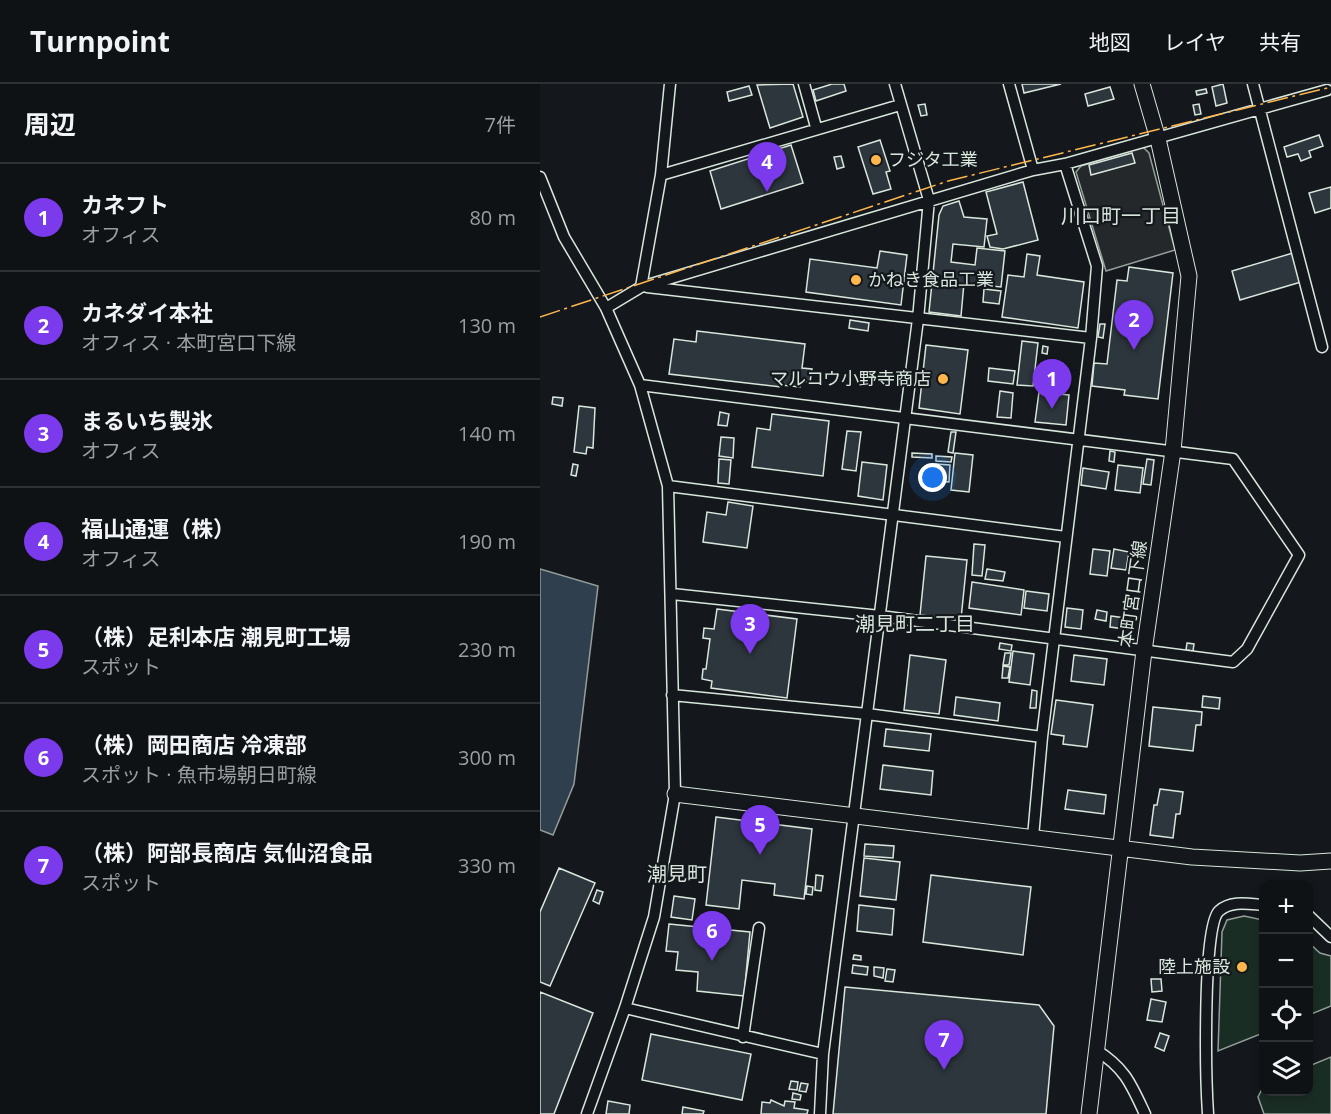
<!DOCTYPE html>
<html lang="ja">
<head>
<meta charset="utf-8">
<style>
	body { margin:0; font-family:"Open Sans","Noto Sans JP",sans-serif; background:#1d2022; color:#f1f3f6 }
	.controls { position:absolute; right:18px; bottom:18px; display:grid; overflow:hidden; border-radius:12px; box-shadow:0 3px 9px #0003 }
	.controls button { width:54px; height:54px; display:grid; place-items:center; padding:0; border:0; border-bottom:2px solid #2f3234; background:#0f1215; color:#f1f3f6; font:30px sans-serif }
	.you { position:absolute; left:393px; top:394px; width:21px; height:21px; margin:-15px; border:4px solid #fff; border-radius:50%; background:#1a73e8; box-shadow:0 0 0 9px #1a73e833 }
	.badge { display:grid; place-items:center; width:39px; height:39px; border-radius:50%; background:#7c3aed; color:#fff; font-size:20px; font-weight:700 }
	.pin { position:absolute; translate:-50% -50px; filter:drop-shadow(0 2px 3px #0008) }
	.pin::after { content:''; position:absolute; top:32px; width:21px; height:18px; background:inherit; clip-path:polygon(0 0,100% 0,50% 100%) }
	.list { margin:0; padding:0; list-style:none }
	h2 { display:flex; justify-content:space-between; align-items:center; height:78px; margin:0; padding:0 24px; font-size:26px }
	h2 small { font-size:20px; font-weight:400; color:#9b9ea0 }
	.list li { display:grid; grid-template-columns:39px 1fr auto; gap:18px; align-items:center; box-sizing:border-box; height:108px; padding:0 24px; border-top:2px solid #2f3234 }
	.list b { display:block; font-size:22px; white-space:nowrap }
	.list p { margin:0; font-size:20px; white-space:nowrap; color:#9b9ea0 }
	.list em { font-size:20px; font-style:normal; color:#9b9ea0 }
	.icon { flex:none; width:33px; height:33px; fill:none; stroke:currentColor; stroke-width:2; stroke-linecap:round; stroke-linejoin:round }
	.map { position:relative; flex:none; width:791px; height:1030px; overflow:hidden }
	header { display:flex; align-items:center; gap:36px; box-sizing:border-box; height:84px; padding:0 30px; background:#0f1215; border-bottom:2px solid #2f3234 }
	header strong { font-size:28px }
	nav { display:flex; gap:33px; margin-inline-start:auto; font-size:21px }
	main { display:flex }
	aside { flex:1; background:#0f1215 }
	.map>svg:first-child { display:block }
	.green { fill:#1a2d24; stroke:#939e99; stroke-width:1.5 }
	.parking { fill:#24282b; stroke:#939e99; stroke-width:1.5 }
	.water { fill:#2f3f4d; stroke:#939e99; stroke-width:1.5 }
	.building { fill:#2c363c; stroke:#d8e6dc; stroke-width:1.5 }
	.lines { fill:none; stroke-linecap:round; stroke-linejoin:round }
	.street-casing { stroke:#d8e6dc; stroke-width:13 }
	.secondary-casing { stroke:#d8e6dc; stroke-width:17 }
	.street { stroke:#14181c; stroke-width:10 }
	.secondary { stroke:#14181c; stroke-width:15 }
	.power { stroke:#ffb74d; stroke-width:1.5; stroke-dasharray:21 4.5 3 4.5; stroke-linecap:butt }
	.poi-dot { fill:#ffb74d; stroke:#14181c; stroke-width:2 }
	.labels { text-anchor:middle; stroke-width:4.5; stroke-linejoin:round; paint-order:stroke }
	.poi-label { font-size:18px; fill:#d8e6dc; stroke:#14181c; text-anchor:start }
	.street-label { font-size:18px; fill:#d8e6dc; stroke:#14181c }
	.neighbourhood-label { font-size:20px; fill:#d8e6dc; stroke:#14181c }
</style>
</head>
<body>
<header>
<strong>Turnpoint</strong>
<nav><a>地図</a><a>レイヤ</a><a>共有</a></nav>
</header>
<main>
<aside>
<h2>周辺<small>7件</small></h2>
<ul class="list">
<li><span class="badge">1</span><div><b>カネフト</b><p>オフィス</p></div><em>80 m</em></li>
<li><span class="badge">2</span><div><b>カネダイ本社</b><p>オフィス · 本町宮口下線</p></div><em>130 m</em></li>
<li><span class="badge">3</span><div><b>まるいち製氷</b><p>オフィス</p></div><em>140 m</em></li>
<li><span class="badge">4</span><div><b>福山通運（株）</b><p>オフィス</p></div><em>190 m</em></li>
<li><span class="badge">5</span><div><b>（株）足利本店 潮見町工場</b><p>スポット</p></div><em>230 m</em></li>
<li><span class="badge">6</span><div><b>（株）岡田商店 冷凍部</b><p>スポット · 魚市場朝日町線</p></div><em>300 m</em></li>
<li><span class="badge">7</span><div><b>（株）阿部長商店 気仙沼食品</b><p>スポット</p></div><em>330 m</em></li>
</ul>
</aside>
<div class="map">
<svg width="791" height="1030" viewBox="0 0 791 1030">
	<rect width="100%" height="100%" fill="#14181c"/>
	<path class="green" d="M704,832L723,836V949L678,967L682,848L687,836Z
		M768,858L780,869L791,872V922L769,931Z
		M791,973V1030H724L718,1013L723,1003L724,1008H768L769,982Z"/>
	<path class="parking" d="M603,63L609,69L635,166L566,187L536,88L541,82Z"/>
	<path class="water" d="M0,485L58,502L34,700L13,751L0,746Z"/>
	<path class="building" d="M253,0L263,33L230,44L217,1Z
		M292,0H304L306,7L276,17L273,6Z
		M482,0H521L484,9Z
		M683,0L687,19L676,22L672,3Z
		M209,2L212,11L189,17L187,8Z
		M570,3L574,15L548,22L545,10Z
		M666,5L667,9L657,11L656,7Z
		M385,20L387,31L381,32L378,21Z
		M659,20L661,30L655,31L653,21Z
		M779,51L783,62L769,67L771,73L761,77L758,70L747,73L744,63Z
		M340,56L350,87L346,88L351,105L333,110L318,63Z
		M251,61L263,99L181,125L170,87Z
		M592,69L595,79L551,91L549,81Z
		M301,72L304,83L297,85L294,73Z
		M483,98L498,156L463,165L450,163L447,152L457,150L446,108Z
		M791,103V124L775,129L769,109Z
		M419,117L424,133L447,135L444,163L413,160L411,178L435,181L437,164L465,167L461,203L424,199L421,232L389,228L399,131L403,122Z
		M340,167L367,171L361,221L266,208L270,175L337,184Z
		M753,169L761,198L700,216L692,187Z
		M487,170L500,172L497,191L544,198L538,244L462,233L468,191L484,193Z
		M589,183L633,189L618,315L584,311L585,306L552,302L554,279L567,280L577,196L587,197Z
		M444,205L461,207L459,220L443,218Z
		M310,236L329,239L328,247L309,244Z
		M560,240H565L563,254L558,253Z
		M157,247L265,260L262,284L272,285L270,298L261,297L260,303L241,301V303L129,290L134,255L156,258Z
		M482,257L498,259L493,302L477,301Z
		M386,261L428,266L420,330L379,324Z
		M503,262L508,263L507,270L502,269Z
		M449,284L475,287L473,300L448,297Z
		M505,296L522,298L521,305L504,303Z
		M460,307L473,309L471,334L457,333Z
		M499,308L529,311L526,341L495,338Z
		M13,313L23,314L22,322L12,320Z
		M39,322L55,324L53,364L47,363L46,370L34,368Z
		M180,328L189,330L187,342L178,341Z
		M232,330L289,337L283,392L212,383L217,344L230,346Z
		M307,347L321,348L316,387L302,385Z
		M411,348H416L413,369L408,368Z
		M181,353L194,354L193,374L179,372Z
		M570,367L575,368L574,378L569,377Z
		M372,369L392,370V374L372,373Z
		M415,369L433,371L429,408L411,406Z
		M396,372L412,373L411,378L396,377Z
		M179,375L191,376L189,400L178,399Z
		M607,375L614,376L611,401L603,400Z
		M322,378L347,381L343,416L318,412Z
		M33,380L38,381L36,392L31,391Z
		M396,380L410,381L409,398L395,397Z
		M578,381L603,384L600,409L575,406Z
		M543,384L569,388L566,405L541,401Z
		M188,418L213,422L207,464L163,458L167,428L186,431Z
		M434,460L445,461L442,492L432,491Z
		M553,465L570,467L567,492L550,490Z
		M574,465L589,468L586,486L571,484Z
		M386,472L427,476L421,535L380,531Z
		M447,485L465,488L463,497L445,495Z
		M432,498L484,506L481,531L429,524Z
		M486,507L509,510L507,527L484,524Z
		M527,524L543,526L541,545L525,543Z
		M177,525L257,535L247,614L171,604L172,597L162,595L163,585H166L170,555L163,554L164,544L174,545Z
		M557,526L567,528L566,537L555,535Z
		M571,532L593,535L592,546L570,543Z
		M460,559L472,561L471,567L459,565Z
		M647,559L654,560L653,567L646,566Z
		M473,567L494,570L490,601L469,598Z
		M465,569H471L469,581H463Z
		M370,571L406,576L399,630L364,626Z
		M534,571L567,575L564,601L531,597Z
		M463,582L470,583L468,594H462Z
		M492,606L497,607L496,624H490Z
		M663,612L680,614L679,625L662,623Z
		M416,613L460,619L458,637L414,631Z
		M516,616L553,621L547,663L523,660L524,652L511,650Z
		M613,623L662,628L661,641H656L653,667L609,662Z
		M346,645L391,650L389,667L344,662Z
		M343,681L393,687L391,711L340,705Z
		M620,705L643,708L640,730H636L633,754L610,751L614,721H617Z
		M528,706L566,711L564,730L525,725Z
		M176,733L272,745L264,815L234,811L235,800L202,796L199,825L166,821Z
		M325,760L354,762L353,774L324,772Z
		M324,774L360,778L356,816L320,812Z
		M19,784L55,799L10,902L0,898V828Z
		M276,791L283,792L281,807L275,806Z
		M391,791L491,803L483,871L383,858Z
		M267,802L273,803L272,811L266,810Z
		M57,806L63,808L59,820L53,817Z
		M134,812L155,815L152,836L131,833Z
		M319,821L354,825L352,851L317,847Z
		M129,840L210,848L204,912L157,907L158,888L136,886L138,868L126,867Z
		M314,871L321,872V876L313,875Z
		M313,881L328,883L327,891L312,889Z
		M334,883L344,884L343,894L334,892Z
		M347,885L355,886L353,898L345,897Z
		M611,895H621L622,907L612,908Z
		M305,903L499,921L514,942L506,1030H293Z
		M0,908L53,929L14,1030H0Z
		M611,915L626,918L622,938L607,936Z
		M620,949L629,952L624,967L615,963Z
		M111,950L211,970L202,1016L102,996Z
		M251,997L258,998L257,1006L249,1005Z
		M261,999L268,1000L266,1008L259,1007Z
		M253,1009L261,1011L260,1016L252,1015Z
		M231,1016L244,1022L245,1017L255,1018L254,1024L268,1026L267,1030H221L222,1018L230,1019Z
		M68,1017L90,1021L89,1030H66Z
		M143,1023L164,1027L163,1030H142Z"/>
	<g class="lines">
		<defs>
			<path id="street" d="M264,0L276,43
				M469,0L493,86
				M713,0L782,263
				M121,91L360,21
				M0,93L24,153L66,224
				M101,203L493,86L525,80L787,6
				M107,203L551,254
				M100,301L693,375L759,471L707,565L693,578L340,532L132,510
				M128,402L526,453
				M132,611L327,630L502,653
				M493,753L502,653L551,254L557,182L525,80
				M768,831L791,853
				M85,924L283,970
				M203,953L219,844
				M556,966C585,984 591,1000 605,1030
				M47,1030L85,924L114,833L135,710L128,402L100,301L66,224L101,203L121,91L130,0
				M280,1030L283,970L378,235L389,116L355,0
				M668,1030C666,1000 662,842 679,827C691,816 709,820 724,821"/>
			<path id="secondary" d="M135,710L652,773L760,779L791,777
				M549,1030L604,567L633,367L649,192L618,55L602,0"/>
		</defs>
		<use href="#street" class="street-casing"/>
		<use href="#secondary" class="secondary-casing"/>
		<use href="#street" class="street"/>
		<use href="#secondary" class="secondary"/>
		<path class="power" d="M0,233L408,97L791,3"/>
	</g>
	<g class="poi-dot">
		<circle cx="336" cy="76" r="6"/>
		<circle cx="316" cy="196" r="6"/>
		<circle cx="403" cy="295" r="6"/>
		<circle cx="702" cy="883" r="6"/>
	</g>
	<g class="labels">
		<g class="poi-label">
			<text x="348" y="82">フジタ工業</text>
			<text x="328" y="202">かねき食品工業</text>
			<text x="391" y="301" text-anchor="end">マルコウ小野寺商店</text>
			<text x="690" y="889" text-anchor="end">陸上施設</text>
		</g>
		<g class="street-label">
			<text transform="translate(593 510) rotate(-82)" y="6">本町宮口下線</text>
		</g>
		<g class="neighbourhood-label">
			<text x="581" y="139">川口町一丁目</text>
			<text x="375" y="547">潮見町二丁目</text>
			<text x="137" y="797">潮見町</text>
		</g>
	</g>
</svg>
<div class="controls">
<button>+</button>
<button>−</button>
<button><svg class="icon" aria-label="locate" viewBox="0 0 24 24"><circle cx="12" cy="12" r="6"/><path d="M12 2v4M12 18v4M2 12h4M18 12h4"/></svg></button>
<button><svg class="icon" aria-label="layers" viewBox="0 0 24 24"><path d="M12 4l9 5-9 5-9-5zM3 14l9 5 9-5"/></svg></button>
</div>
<div class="you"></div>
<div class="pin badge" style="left:512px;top:325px">1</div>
<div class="pin badge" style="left:594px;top:266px">2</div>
<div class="pin badge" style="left:210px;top:570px">3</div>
<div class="pin badge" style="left:227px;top:108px">4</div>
<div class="pin badge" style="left:220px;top:771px">5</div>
<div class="pin badge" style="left:172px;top:877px">6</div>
<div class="pin badge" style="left:404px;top:986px">7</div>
</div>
</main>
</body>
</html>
